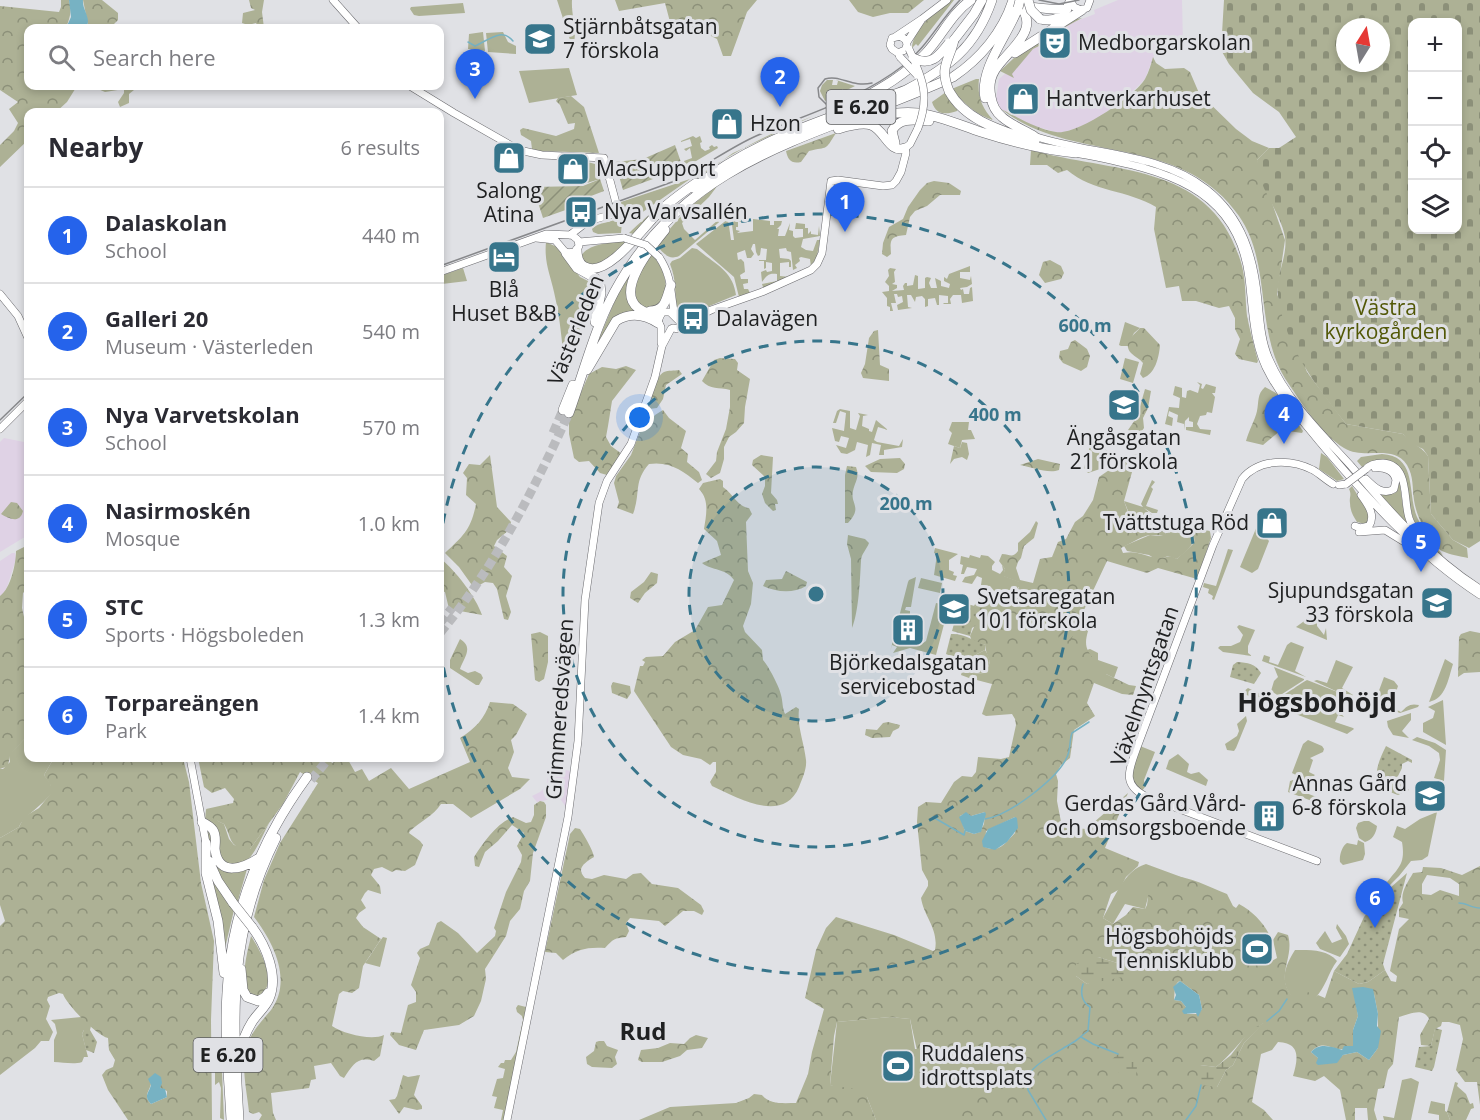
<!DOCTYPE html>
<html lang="en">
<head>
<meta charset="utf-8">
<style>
	body { margin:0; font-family:"Open Sans",sans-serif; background:#f2f2f3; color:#2b2b33 }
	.controls { position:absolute; right:18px; top:18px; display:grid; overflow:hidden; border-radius:12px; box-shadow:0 3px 9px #0003 }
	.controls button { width:54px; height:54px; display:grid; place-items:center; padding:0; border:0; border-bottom:2px solid #e1e1e2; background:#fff; color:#2b2b33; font:30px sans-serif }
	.compass { position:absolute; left:1336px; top:18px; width:54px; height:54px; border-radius:50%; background:#fff; box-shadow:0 3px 9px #0003; rotate:11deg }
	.you { position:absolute; left:640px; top:418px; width:21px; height:21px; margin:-15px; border:4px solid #fff; border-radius:50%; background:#1a73e8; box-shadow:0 0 0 9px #1a73e833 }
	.badge { display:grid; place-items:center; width:39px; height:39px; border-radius:50%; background:#2563eb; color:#fff; font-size:20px; font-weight:700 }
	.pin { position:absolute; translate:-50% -50px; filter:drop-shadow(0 2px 3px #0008) }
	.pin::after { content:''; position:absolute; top:32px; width:21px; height:18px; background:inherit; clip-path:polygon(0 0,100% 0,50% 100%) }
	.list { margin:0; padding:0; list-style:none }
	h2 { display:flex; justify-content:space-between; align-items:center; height:78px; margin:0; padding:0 24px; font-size:26px }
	h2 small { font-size:20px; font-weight:400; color:#7c7c81 }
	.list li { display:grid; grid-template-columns:39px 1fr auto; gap:18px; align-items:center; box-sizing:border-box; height:96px; padding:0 24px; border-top:2px solid #e1e1e2 }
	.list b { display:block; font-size:22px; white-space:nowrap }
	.list p { margin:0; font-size:20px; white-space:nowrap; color:#7c7c81 }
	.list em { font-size:20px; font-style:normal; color:#7c7c81 }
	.icon { flex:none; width:33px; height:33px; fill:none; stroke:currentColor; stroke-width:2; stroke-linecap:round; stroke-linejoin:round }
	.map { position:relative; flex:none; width:1480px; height:1120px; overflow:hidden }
	.search { position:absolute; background:#fff; box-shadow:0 3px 9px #0003; left:24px; top:24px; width:420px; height:66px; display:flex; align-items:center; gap:15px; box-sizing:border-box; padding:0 21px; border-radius:12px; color:#7c7c81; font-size:22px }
	.panel { position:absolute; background:#fff; box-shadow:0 3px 9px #0003; left:24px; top:108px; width:420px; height:654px; border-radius:12px }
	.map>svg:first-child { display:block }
	.commercial { fill:#dfd2e5 }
	.grass { fill:#adb195 }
	.forest { fill:url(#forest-crowns); fill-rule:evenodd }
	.wetland { fill:url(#wetland-marsh) }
	.cemetery { fill:url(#cemetery-stones); fill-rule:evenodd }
	.park { fill:url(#park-dots) }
	.garden { fill:url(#garden-furrows) }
	.water { fill:#77b2c3 }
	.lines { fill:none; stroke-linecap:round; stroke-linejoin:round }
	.stream { stroke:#77b2c3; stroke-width:1.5 }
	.highway-tunnel { stroke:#babbbe; stroke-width:9; stroke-dasharray:9 4.5; stroke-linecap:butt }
	.secondary-casing { stroke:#69696d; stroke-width:8 }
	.highway-casing { stroke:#69696d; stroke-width:10 }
	.secondary { stroke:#fff; stroke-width:7 }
	.highway { stroke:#fff; stroke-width:9 }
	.tram { stroke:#87888b; stroke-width:1.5 }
	.secondary-bridge-casing { stroke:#69696d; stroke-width:8; stroke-linecap:butt }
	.highway-bridge-casing { stroke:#69696d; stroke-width:10; stroke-linecap:butt }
	.secondary-bridge { stroke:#fff; stroke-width:7 }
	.highway-bridge { stroke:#fff; stroke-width:9 }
	.ring { fill:none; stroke:#37758b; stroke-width:3; stroke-dasharray:10 8 }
	.labels { text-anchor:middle; stroke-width:6; stroke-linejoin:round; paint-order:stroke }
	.shield { fill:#e0e1e5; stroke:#5a5b5c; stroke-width:1.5 }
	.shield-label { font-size:20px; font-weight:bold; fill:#202122 }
	.poi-label { font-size:21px; fill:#202122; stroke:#e0e1e5; text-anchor:start }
	.park-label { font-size:21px; fill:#525807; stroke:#e0e1e5 }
	.street-label { font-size:21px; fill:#202122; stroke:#e0e1e5 }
	.quarter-label { font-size:24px; font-weight:bold; fill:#202122; stroke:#e0e1e5 }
	.district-label { font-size:27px; font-weight:bold; fill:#202122; stroke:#e0e1e5 }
	.centre { fill:#37758b; stroke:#e0e1e5; stroke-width:3 }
	.ring-label { font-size:18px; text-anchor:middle; font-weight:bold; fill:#37758b; stroke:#e0e1e5; stroke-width:6; stroke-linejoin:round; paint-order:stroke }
</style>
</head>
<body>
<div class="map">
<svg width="1480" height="1120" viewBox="0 0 1480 1120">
	<defs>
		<pattern id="forest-crowns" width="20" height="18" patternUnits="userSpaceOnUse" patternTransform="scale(1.5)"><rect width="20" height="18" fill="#adb195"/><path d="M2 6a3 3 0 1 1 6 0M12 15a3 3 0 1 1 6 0" fill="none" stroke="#8c9079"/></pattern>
		<pattern id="wetland-marsh" width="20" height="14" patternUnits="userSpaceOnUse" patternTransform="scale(1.5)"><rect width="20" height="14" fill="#adb195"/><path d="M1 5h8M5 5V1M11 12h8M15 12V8" fill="none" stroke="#8c9079"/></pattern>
		<pattern id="cemetery-stones" width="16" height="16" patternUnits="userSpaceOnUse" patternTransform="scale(1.5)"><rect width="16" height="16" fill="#adb195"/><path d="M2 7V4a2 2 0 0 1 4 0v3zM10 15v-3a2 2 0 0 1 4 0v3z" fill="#8c9079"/></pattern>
		<pattern id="park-dots" width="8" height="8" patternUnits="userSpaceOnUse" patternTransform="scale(1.5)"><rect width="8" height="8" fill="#adb195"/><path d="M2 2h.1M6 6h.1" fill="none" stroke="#8c9079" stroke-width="1.8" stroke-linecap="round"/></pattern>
		<pattern id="garden-furrows" width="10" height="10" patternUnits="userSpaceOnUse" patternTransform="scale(1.5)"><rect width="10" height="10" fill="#adb195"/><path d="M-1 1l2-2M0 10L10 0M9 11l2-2" fill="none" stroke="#8c9079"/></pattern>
	</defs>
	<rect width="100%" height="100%" fill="#e0e1e5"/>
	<path class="commercial" d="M1118,0H1182L1183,44L1158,45L1145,79L1135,89L1095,121L1075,129L1059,133L1031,125L1001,109L996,99L999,79L1033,49L1057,32L1069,24L1095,14L1094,10Z
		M4,438L24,442L28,438V535L0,552V442Z
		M12,553H15L16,559L7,587L3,594L0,596V561Z
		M550,767L571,771L566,807L561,800L551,799L537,802L532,796L540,792L546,786Z"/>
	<path class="grass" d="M463,3L465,13L419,16L414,15L410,9L411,7Z
		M1082,18L1056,32L1041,47L1039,46L1033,49L1012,74L1014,78L1000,71L1014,58L1076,19Z
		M483,32L485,51L468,49L469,34Z
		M503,32L508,42L516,46V54L488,52L486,33Z
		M569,68L577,95L529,103L519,71Z
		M827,80H833L832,85H837L838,81L836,80L855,86L845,91L842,89V93L825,101L820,91L822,85Z
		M813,116L733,153L678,192L634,234L629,233C687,179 739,145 813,116Z
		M693,136L696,138L700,136L702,142L700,143L701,148L705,151L710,149L709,147L712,145L714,147L717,146L718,148L686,167L684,161L692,158L690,148L686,151L684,149L692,146L690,139L681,142V141Z
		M574,162C587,163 600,160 603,175L600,179L587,183L585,166L573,165Z
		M690,179L637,216L622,218L621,216L623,211L621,202Z
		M718,185L709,197L682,223L684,229L695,240L725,214L732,212V215L724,218L679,256C668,261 663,252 656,245L687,209Z
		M619,217L622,222L621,233L598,234L593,232L592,229C599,221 611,224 619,217Z
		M731,217L733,222L737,218H742L741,222H738V227H736V230L740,231L737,233L753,231V219L770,221V225H774V221H782L781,225L777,229H779L778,236H785L790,223L789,230L793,231V236L795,238L803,237V229H795L796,223L805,224V228H808V234L811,231V234L818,235L819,226L820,236L803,239L801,247L806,250L813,251L817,240H820L817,256L811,267L810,259L801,257L799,258L800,261L795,265L797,268L793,270L791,252L787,251L786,248L779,249L780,258L789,259L791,261V267H789V262L780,263V276L790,277L766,287H763L762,284L777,281V274C769,273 767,275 762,282L761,272L766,270L767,272L772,271V263L766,262V268L764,269V261H759V260H766L767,249L761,248L760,255L758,256L756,252L755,244H753L751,249L754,254L751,258H747L745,250L737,253L738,260L741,259L744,262L745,272L740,275L741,279H748V283L743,284L744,289H748L750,293L739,297L734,277L696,244L728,219L731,240H734Z
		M622,241L627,242L600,265L584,264L581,256C588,244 609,243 622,241Z
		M546,242L557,247L580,277L596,285L597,295L582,320L574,353L570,357H566L563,352C561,332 559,312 554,292C550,274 544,262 546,242Z
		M692,248L697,249C715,264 733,271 736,295L683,317C679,314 679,315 677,309C674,293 677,281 670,264L672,261L680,258Z
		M644,250L626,291V297L636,311L627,313L594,351L616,298Z
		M651,254C664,267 667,281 666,299L651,309L639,305L633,292V286Z
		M970,266V272H960V278L970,280L971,276L972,284L967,287L960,288L961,290L963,289L964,294H969L970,288L972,287L973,301L962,303L961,295H953L950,299L951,304H944L943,303H948V296L939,295V305H937L935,298L928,299V306L925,307V299L922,296L916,297L915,302L911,295H907L908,307L912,308L898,310L897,305L903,302L902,296L898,297L897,294H894L896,303H891L893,311H890V307L887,306V298L882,292L889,291V286L885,282L889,276L888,270L890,268L896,269L894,272L895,282L892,284L897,285V288L892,291L904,290L903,286L905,283H907V286L913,285L915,275L918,276V289L925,288V278L927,277L931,278L929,283L931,288H937L935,278L941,281V286L949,288L950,284L944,281V277L947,279L949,274Z
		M463,268L467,281L442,284L441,277L443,275Z
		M1125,322L1140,328L1134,333L1128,346H1121L1119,345Z
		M1125,358L1139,362L1133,383L1120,379Z
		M1197,382L1202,384L1201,388L1203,389L1206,384L1216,387L1215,393H1212L1215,397L1212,413L1207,412L1206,415L1200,416L1197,424L1200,429L1211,430L1210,435L1186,430V427H1193V422L1189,421V417L1185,421L1184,430V424L1177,422L1178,415L1169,411L1168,416L1173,418L1172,426L1165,424L1169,407L1179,408L1180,398L1173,395L1175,386L1182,388V397L1186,398L1187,391L1190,390L1198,393L1200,385Z
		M840,409L850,411V428L856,430L860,416L858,413L868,415L863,416L862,426L869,429V431L872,432L876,420L888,430L878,427L874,440L877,442L899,446L903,439L902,447L884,450V455H879L881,445L872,443L870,455L866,457L868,445L857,442L855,450L847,454L841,453L836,445L846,448L849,438L841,436L839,442L835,441L832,428L844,431L846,413L840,411L836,423H833L837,411Z
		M952,422H969L968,430H971L975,439L962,440L960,448L948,444L952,433L949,430Z
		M1091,442C1097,443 1111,452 1113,457L1100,469L1088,473L1084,468Z
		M1321,453L1327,457L1344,479L1337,481L1319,469Z
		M1382,454C1418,456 1407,494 1417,517C1422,527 1427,538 1434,546C1438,550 1441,552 1443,556C1414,537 1411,515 1406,483L1370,462L1362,467L1357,461L1361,457Z
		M1399,478L1403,507L1412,529L1378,494L1385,495L1395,493L1398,488Z
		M1152,480L1155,482L1151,487L1153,489L1146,506L1158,510L1157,513H1152L1144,508L1151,514L1156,525L1133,523L1124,501L1143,507L1141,504Z
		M1352,486L1369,514L1368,523L1365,524L1357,522C1353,516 1350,510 1350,503C1349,497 1352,495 1349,489Z
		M1262,514L1270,518L1264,535L1269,541L1258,569L1252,573L1240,567Z
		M1184,520C1206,533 1191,548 1177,559L1168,556L1163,558L1166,566L1149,555L1127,551L1124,546L1150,535L1160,536L1166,534L1165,530L1169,529L1171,525L1177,526Z
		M935,548L958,554L949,560V570L954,572L953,575L957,576L955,581L934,575L937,554L934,553Z
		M1228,549L1233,550L1214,600L1212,599L1213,596L1208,593L1209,589L1203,587L1204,583L1216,586Z
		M970,555L980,558L981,555L988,556L995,562L992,566V570L1000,574L1003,570L1002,565L1005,569L1004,576L1020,582L1019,587L1010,595L1005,589L995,592L990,586L981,585L982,578L977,576L972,584L962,582L965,577L974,575L977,569L967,567L964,574H961L963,565L960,564L961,556L969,558Z
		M916,577L911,607H906L905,610L910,611V614H907L903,637L916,643H923L926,641L936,603L941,604L947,601H950L936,655L910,648L893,653L897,647L892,645L890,652L908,582L909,580Z
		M921,578L942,583L940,593L918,588Z
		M1307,619L1317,622V626L1324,635L1326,628L1327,640L1296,627Z
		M1239,625L1255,630L1248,646V653L1252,656L1223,652L1218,648L1220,646H1231L1240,642L1243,635L1237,627Z
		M1291,642L1304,647L1295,671L1306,677L1262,661L1264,655L1270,657L1269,662L1278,665L1287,645Z
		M1090,649L1098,653V660L1118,667L1114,678L1106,674H1091L1087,650Z
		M985,650C991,659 991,665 984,673L973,674L969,678L961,675L964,664L968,665L977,654Z
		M1445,659L1453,664C1448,680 1446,698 1429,702Z
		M1336,660L1353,667L1342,688L1353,695L1338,707L1337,709L1344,717L1338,715L1335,722L1353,728L1354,729L1347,734L1244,694L1243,692L1248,688C1280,705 1280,696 1307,680L1340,693L1314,681L1317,680L1327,683Z
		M1274,667L1304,679V680L1279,696L1271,691L1274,681L1278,677Z
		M1384,677L1394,681L1398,686L1391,707L1401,712C1407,706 1410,703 1419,705L1418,707L1400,713L1374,704Z
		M1443,700L1446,745L1423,732V723L1433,718L1435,711L1428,707Z
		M1411,713V720L1402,731L1409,738L1393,735L1388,727L1387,721Z
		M1246,716L1247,721L1236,748L1234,751L1227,750L1225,744L1237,736L1239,731L1237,724Z
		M28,735V758H54L44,775L50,783L53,791C43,806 24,815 19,827L0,838V769H3L10,762L9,755Z
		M1417,737L1435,743L1446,750L1444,781L1434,778L1440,760L1439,753L1429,746L1412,740Z
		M1308,740L1322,746L1324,749L1323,752L1310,758L1313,760L1309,772L1315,775L1308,781L1292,773L1303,744Z
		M1140,746L1155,752L1144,780L1145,787L1141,792C1126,778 1134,762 1140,746Z
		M1178,754L1189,764L1187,772L1191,774L1199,772L1208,780L1206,786L1166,769L1169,760Z
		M1293,780L1301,782L1298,790L1322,799L1320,804L1288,792L1290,781Z
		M206,809L218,821L224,824L229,839L234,845L250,849L269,823C261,838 255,857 240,866L224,863L205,820Z
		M1437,812L1428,856L1422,860L1411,861L1399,876L1372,903L1368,902L1367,900L1375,885L1384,886C1397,868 1406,866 1402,842L1393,837L1397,826L1405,829L1420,819Z
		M1364,821H1369L1377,826C1376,834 1372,840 1365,842L1359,838L1356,828L1358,823Z
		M206,829L210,831L218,864L247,869L237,904L215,871Z
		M1358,840L1364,843L1365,854L1363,860L1343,865L1340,862C1339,856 1342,846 1347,843L1357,845Z
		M1146,864L1184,878L1148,897L1145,909L1125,904L1113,924L1103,918C1114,899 1124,870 1146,864Z
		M209,871L219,890L234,910L225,948Z
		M1337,924L1346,936L1349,944L1340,957L1320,949L1316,943L1325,931L1332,943L1342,939L1336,928Z
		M383,937L387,938L380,967L365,963C372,954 376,945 383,937Z
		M1295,950C1310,950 1327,949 1337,961C1328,973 1326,987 1315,998L1292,997C1279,981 1285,966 1295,950Z
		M518,1005L526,1007C519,1045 511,1082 504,1120H501L503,1110L494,1108L497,1097L492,1096L497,1079L503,1078L505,1069L498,1067L501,1063H504L505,1060H511L516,1052L523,1020L522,1016L517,1012L516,1008Z
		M81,1017L91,1026L90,1030H84L82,1034L88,1057H84L82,1062C73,1065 63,1062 54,1062V1040L57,1033L55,1024L51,1020Z
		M890,1017L910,1019L915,1049C928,1049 945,1047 956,1054C970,1063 974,1104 978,1120H876L867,1097L830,1085L837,1022Z
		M221,1047L224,1120L220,1118L221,1088L219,1082L215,1085V1067L219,1063Z
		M1411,1078L1419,1082L1411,1120H1384L1383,1116L1394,1118L1402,1080Z
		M1431,1101L1445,1104V1111L1447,1112L1450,1120H1439V1115L1428,1113Z"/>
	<path class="forest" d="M61,0H69C72,12 70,17 66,28H28V86H77L67,102L56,112H28V140L0,167V145L14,131L18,123L9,109L18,102L0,90V6L59,12L61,7Z
		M83,0H102L118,13V20L110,28H86L88,25Z
		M249,0H264L262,12L264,28H259L256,23L248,25L242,23L243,13L255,10L251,8Z
		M557,0H572C571,14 577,30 574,42L571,43Z
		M615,0H757L747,12L731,56H723L717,39C698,29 693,31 674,37L665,3L619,11Z
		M849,0H924L908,13H890L873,17L858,12Z
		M950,0H954L918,46L916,44L912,48C913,28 936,12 950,0Z
		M1153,57L1156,63L1165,69L1184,68L1190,72L1199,93L1236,129L1252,141L1269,148L1257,160L1285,240L1277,294L1307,372L1346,424L1403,434C1410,443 1421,446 1428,456L1431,514L1453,540L1467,548L1468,558C1460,556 1450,555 1442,551C1428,542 1416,515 1414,500C1412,487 1414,477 1407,465C1392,443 1365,461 1344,448C1321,434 1303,405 1288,383C1253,331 1273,265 1239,216C1181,132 1073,165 1001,109C1019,118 1037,129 1056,132C1076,136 1135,96 1145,79C1149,72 1151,64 1153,57Z
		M976,79H979C977,96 982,108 993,120C978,116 963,103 954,91V88Z
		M99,86H139L129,94V103L120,107L118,102L124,93V89L105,92L98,89Z
		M946,92L958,109L957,111C945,115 936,115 932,102Z
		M571,96L584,107L599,153L540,151L532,149L531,141L521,135L520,130L523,128L556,136L574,129L575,123L568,124L560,105L556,101L558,98Z
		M836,133C824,152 829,146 809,151L801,162C791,164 788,160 786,151Z
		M1031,150C1115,174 1213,161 1242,266C1246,282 1245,299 1247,316C1250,331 1254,346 1258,361L1257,363L1239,359L1235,354L1240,339L1235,329V318L1229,306L1219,308L1196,301H1182L1179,286L1166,288L1154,229L1156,207C1128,190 1093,192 1067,170L1058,173L1047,165H1030Z
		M934,181L949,183L961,191L960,195H940L927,206L915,211L910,217L906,235C890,236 890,240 891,254L887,257L882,254L883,243L889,227L903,219L908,207L920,190L927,183Z
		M1050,260L1061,266L1064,273L1061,279L1045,283L1039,275L1043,262Z
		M1140,328H1144L1160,345C1159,358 1155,374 1143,378L1140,374L1143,363C1140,359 1135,357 1131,353C1122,343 1134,335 1140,328Z
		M878,330L880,365L889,369V381L863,378L861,373L865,364L869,338L874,331Z
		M1075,340L1087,349L1090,356L1087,367L1081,371L1063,363L1059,358L1060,351L1068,349L1071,342Z
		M720,358L735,359L738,363L737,370L750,379L745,407L744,423L736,432L729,437L724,447V459L720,473L711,478L706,474L716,461L717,452L726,429L730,407V390C719,387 710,390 702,381L714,360Z
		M626,366L636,370L612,401L608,426L606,437L611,446L622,454L607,475L600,473L589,461L579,462L574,458L569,434V420L589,374L602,367L616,369Z
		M679,370L682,374L666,385L663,399L657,408L649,409L648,407C651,398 655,377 664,372C668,370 674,371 679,370Z
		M1265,387L1276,393L1303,431L1302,433L1281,430L1263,445L1246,441C1249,430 1255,420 1257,411C1259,401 1257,394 1265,387Z
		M1145,389L1151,391L1148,408L1143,418L1144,428L1136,439L1133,433L1128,430L1137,417Z
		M663,410L669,418L686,431L681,448L688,454L687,462L699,472L702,480L698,483C683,471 670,461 649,464C633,482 641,493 633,514L617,508L619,502L614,483L616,476L631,455L647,414H649L648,418L652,419L655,415Z
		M962,442L967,443L969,454L967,460L962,457L954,459L950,464L954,446L960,448Z
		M1137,454L1124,501L1132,523L1156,525L1165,530L1166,535C1160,536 1156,535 1150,535C1141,536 1130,544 1121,548L1123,553C1138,550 1143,556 1158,558C1167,559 1167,553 1177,559L1194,543L1195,532L1198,529L1210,531L1211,538L1197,579L1158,568L1147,573L1107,561L1084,610L1081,622L1088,631C1084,645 1086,650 1095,661V665L1091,669L1092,673L1106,674L1129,685L1136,686L1133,695L1122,694L1094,683L1087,703L1095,716L1074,730L1070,758L1061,765L1056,774L1058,781L1057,801L1062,827L1086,829L1128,793L1105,848L1139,862L1138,866L1126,877L1120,889L1111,894L1103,918L1113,924L1126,915L1133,907L1145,909L1147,905L1150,881C1174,867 1203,885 1227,894L1233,906L1236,908L1239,904C1252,911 1262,921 1269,934L1245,935L1246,964L1270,962L1277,958L1273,940L1278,932L1288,935C1295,958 1274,976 1293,997L1308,992L1315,997L1318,995L1325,998L1334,971L1359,984L1368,982L1385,970L1391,981L1396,982L1397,976L1390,971L1391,966L1399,929L1409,919L1399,917V909L1403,903C1400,892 1408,882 1413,873L1422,872L1423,867L1441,868L1462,875L1480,866V1105L1477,1082H1465L1456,1070L1463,1039L1460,1025L1449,1022H1442L1441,1026L1435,1029L1431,1046L1421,1045L1420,1035L1429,1019C1423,1007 1410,1014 1399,1017L1393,1064L1388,1070L1384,1088L1378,1089L1374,1110L1377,1120H1368L1367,1108H1355V1120H1346L1340,1090L1324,1076L1315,1081L1293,1076C1298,1059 1301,1043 1278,1042L1272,1050L1261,1054L1252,1102L1264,1110L1273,1120H954L956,1110L965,1098L964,1062C949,1047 937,1050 918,1055L910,1019L890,1017L837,1022L834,1036L830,1085L861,1090L867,1097L876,1120H639L670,1107L736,1103L749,1098L754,1094L762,1095C770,1105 784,1103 796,1103L808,1074L812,1052L824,1009L805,998L816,950L826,928L836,917L894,935L933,951L935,950C939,929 924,917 921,898L928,886V881L922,870L917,822L918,807L926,802L941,803L954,782L962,776L972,777L976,772L978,757L1001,759L1009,757L1016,725L1015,719L1012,714L986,716L982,714L992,684L969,678L973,674L984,673C996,659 984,657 986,645L972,641L970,636L982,609L974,606L977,600L986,595L1004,600L1019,588V582L1003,576L1005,569L999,561L1002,554C1010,554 1012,559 1018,551V543L1030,532L1036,521L1038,523L1034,538L1024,546L1021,558L1018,562L1016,568L1020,580L1033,583L1040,559L1052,557L1058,542L1066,539L1075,522L1083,516L1093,500L1099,477L1125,459L1127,462L1132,460L1131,455ZM985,812L984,824L980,832L974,834L965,831L960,816L966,813L971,816ZM1015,817V833C1006,842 999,854 985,847L986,831ZM1427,875L1450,878L1459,884V896L1440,890L1431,895L1422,894V884ZM1098,957L1127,966L1087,984L1076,976ZM1180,981L1199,995L1202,1009L1198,1014H1187L1186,1007L1181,1001L1174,1000L1175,986L1178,982ZM1374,994L1378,1014V1048L1369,1060L1357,1052L1343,1055L1338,1059L1318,1058L1311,1052C1323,1038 1333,1051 1343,1049C1347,1049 1350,1047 1353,1046V1030L1358,1016L1355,997ZM1264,1023L1244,1043L1233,1065L1226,1070L1217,1087L1200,1065L1216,1067C1235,1052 1243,1034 1264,1023Z
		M490,455L497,507L511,522L509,530L497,540L494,546L507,556L504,567L512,576L506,596L511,612L508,620L504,619L497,589L493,583L485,582L474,588L459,567L445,553C463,536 471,530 476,504L466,495L467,478L463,473L469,464L480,465Z
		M761,455L773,457L771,493L777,500L778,504H775L776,510L773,511L765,503L762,494L765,486V477L752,465L753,460Z
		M900,458L905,464L904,469L897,473L871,472L865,466L880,459Z
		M1038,459L1060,464L1059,470C1048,474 1032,467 1020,465Z
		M847,466L856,467C860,478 855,481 853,491C850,504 863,507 848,523H845V475Z
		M720,479L723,481V487C733,494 738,507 749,508L752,514L746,522L748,571L753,583L751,604L743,626L745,632L762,650L763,660C768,665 780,688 781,695C783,702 782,707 785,714L796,707L799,709C797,727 804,742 806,760C807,769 802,779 799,787C783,825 736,797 712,786L710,782L716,772V762H713L710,765L701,759L683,755L671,747L634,691L640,666H643L645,662L642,660L646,657L663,656L675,642L695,630L708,607L722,605L734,580C726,568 712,571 702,563L721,555L717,541L704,529C706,516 710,500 699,489L703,483Z
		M11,502L17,503L23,511C20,524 9,519 1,514Z
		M848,535L865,539L869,543C867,549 861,554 861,561C860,578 859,611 852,628L851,559L847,544Z
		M28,545V588L23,593L22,608L28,635V735L10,755L8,766L0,769V596C11,588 16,563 16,551Z
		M440,558C455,570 476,597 482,615L449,609L445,592L440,591Z
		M786,571L807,582L806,586C793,594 776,592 763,586L766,580L782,579Z
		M651,572L658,574L657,583L645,593L638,603L630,598L631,592L644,582Z
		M1470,631L1480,633V672L1464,673L1458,677L1459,637L1461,634Z
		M540,632L548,636V662L544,679L539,682L535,680L531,634Z
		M460,639C474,647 464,658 460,669L468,673L475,671L481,674L483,678L479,685H476L450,668V660Z
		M613,682L630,686L631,693L627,699L612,693L611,686Z
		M490,702L513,704L527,714L516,735L511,740L514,752L508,768L512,777L530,779L520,789L471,818L453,804H441C433,816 421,821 410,831L409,833L420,841L423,845L415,865L405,871L396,870L392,872L382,867L374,869L371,875L380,886L381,894L368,890L365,893L361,900L366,908L359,913L356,918L363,927L381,939L363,966L359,988L352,993L343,991L339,994L332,1026C344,1034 372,1041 384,1035L380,1056L374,1061C357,1056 353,1065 344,1078L340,1076L331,1063L314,1066L316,1079L311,1080L309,1088L271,1093L273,1113L276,1120H259L262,1115L259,1112L253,1114L249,1112C247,1092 241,1067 246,1048C251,1032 261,1022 271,1010C293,980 273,942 254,917L264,880L280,843L318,783L300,772L283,804L250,849L246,850C228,846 232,837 224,824C217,821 209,817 206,809L233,803L234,799L225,788L212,793L204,787L198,758H329L332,763L341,758H347L355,772L362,769L369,781L391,768L409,789L470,762L460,738C475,729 485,718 490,702Z
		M888,722L900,725L899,728L893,731L890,737L872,738L865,735L866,729L877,730L883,723Z
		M54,758H183L189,782L201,883L214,941L211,1020L212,1120H128L108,1090L102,1075L106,1070L113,1067L115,1060L109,1050L108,1038C97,1036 67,1005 63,994L59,993L48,997L47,1000L50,1006L46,1019L53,1032L49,1041H41L35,1048L0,1075V926L5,921L0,905V838L19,827L24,817L39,808L51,793V786L44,775ZM155,1074L160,1088L167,1091V1097L151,1104C143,1096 149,1092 151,1084L149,1079Z
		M540,801L544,802L546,805V817L533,853L530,881L524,891L520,909L510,921L506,936L485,969L486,979L481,1001L474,1016L459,1025L424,1030L416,1050L399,1045L390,1035L391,1032L401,1033L408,1005L416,1002V992L411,985L420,958L417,953L420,949L429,945L437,923L441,921L458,933L477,953L495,936L496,931L494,928L506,892L521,862L522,855L517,846L524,833L512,825L498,841L485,852L479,867L475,866L474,857C484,842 496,824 513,817L526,823L531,822L534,815V805Z
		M575,828L580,829C584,835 593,850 594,857C586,862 575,868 585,878L592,879L604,875L626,879L633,874L641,873L652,884L678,888L701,905L704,911L702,915L694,911H683L665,926L659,921L630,918L626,923L629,931L626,937C615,938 613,939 605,948C587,947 577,949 563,960L556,953L545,952L570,834Z
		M251,936C260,950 281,987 257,996C235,991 248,951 251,936Z
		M696,1035L708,1038L702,1048L687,1050L680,1056L662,1062H642L638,1060L641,1050L658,1048L670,1043L684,1044L690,1038Z
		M599,1041H604L607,1046L618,1050L615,1057L617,1064L612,1068L592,1067L587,1064L586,1057L594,1051L596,1042Z
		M403,1075L408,1077L420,1075L414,1095L422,1106V1109L417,1110L404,1107L399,1114L389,1100L395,1099L397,1096Z
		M1455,1082L1458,1083L1457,1086L1466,1094L1470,1104L1473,1103L1474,1108L1471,1109L1466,1120H1450L1447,1112Z"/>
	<path class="wetland" d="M1098,957L1127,966L1123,977L1087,984L1076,976V964L1086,959Z
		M1267,1021L1244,1043L1233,1065L1226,1070L1217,1087L1201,1085L1200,1065L1216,1067L1231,1055L1249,1031Z
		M1125,1048L1138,1057L1136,1076H1121L1110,1061Z"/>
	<path class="cemetery" d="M1224,0H1480V541L1469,548L1453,540L1431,514L1428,456L1423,449L1410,443L1403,434L1346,424C1316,386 1285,346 1278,296C1275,277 1288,256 1285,237C1280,210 1257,187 1257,160L1269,148H1279L1296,137L1279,112L1253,93L1229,64L1221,50ZM1412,22H1458V230H1412ZM1345,27H1381V63H1345Z"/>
	<path class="park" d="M960,602L982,608L978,624L972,628L970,636L952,631Z
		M951,634C964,633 974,641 986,645L985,650L977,654L968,665L952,661L953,657L946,654Z
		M1237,662C1248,663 1255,663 1261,673L1254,684L1230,677L1233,665Z
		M1386,746L1412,760V763L1408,761L1402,764V768L1397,778L1409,790L1398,795L1379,788C1373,774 1379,760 1386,746Z
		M1407,873L1383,964L1385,970L1368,982L1359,984L1334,971L1347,954L1364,917L1381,896Z
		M1435,1028L1442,1030L1434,1067L1432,1071L1415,1067L1419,1047L1431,1046Z
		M84,1030H90L97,1042L94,1053L86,1050L82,1034Z"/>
	<path class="garden" d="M675,145L683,168L623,190L615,162L643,159Z
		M600,179L604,191L591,196V201L543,218L533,187L583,186Z
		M1058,592L1070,603L1072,612L1076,626L1071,641L1065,642L1059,640L1053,601Z"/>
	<path class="water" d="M69,0H83C82,10 92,18 86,28H66L71,17Z
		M966,812L971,816L985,812L986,814L981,832L974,834L965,831L959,817Z
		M1015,817L1017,818L1018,828L1007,842L995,850L983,847L982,841L988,829Z
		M1180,981L1199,995L1202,1009L1198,1017L1196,1013L1184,1014L1182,1011L1186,1007L1181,1001L1174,1000L1176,995L1173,987Z
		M1363,987L1373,989L1378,1014L1377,1026L1381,1031L1378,1048L1369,1060L1357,1052L1343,1055L1337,1063L1318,1065L1316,1063L1318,1058L1311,1052C1320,1042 1332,1047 1342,1050L1344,1046H1353V1030L1358,1016L1352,988Z
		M155,1073L161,1077L162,1083L160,1088L165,1089L167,1097L151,1104C143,1096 149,1093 151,1085L148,1079Z"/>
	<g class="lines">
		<path class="stream" d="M468,42L475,46C489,40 502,27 513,41
			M933,817L964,835L965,831
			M985,819C1009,816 1058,778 1067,757C1071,749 1069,741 1072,733L1089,722
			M1459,903C1466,903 1472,908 1480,908
			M1267,1021L1279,1011L1287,999
			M1081,1037L1093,1044L1118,1054
			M1046,1120L1028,1090L1026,1077C1038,1061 1056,1053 1072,1043C1078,1040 1082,1035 1088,1031L1090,1007C1082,1002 1080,993 1083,984
			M1186,1120L1196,1106L1201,1085"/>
		<path class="highway-tunnel" d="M553,433L563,410
			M440,623L452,608
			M440,633C495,567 533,491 569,413
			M311,780L329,758"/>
		<defs>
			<path id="secondary" d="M333,0L358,28
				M1070,0L1074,7L1081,10L1087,8L1090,0
				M895,37L922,19L947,0
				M907,42L922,19
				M898,53L905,50L907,45L906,40L900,36L892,38L890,45L892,49L898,53L900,57
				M410,86L454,113L519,150L542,155L604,158L616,203V210L610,215L588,221L570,235
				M1034,136C1090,155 1159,152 1206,189C1243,218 1254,258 1258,301C1260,321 1261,341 1269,359C1287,401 1322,434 1352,467C1390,512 1430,557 1480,589
				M1076,153C1155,169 1237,181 1249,278C1253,311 1253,346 1270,375C1283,399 1302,420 1319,441C1367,498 1417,554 1480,595
				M579,242L624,238
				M659,257C673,278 670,294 675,316
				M440,272L546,234L572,235L578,240L579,246L575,252L566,253L555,240L536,238
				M0,294L18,316L28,338
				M673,328L679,329L693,323
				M661,343V327L658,321L662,312H670L678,320L687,321L711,310L762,292L811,270L817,264L822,253L831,181L838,180L883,186L892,185L896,181L901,172L906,153L905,148L910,144L918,128
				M0,429L28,401
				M1366,469C1370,464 1376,463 1383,463C1410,465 1403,500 1409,518C1411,525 1416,531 1421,538
				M1366,479C1374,487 1383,496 1394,489L1396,480C1394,470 1384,467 1375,468
				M1339,485L1346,484
				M1355,526L1360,528L1369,526C1376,515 1368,505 1361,495
				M1359,532L1385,530L1411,546
				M190,758L206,843
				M1317,861L1145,796C1122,784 1129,770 1136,750L1213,545L1242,479C1259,458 1291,459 1313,470C1320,474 1326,480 1333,484
				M507,1120L568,817L578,741L585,600L599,503L607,481L631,444L655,377L662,346L671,329"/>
			<path id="highway" d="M1015,1C1046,28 1008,49 995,70C990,78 989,88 991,97C992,104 996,112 1002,117C1011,125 1024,130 1034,136
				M1022,6C1032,7 1060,11 1067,9
				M1040,19C1056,23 1064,16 1070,2
				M954,40L974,14L982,0
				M1015,53L1082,10
				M949,91C966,122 1004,131 1035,142
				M985,98C979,69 1008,35 1018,8
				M849,106C876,91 905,76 926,53C942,36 951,14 971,0
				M862,118C881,115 900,111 918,113C940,116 960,125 981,132C1012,142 1043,150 1076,153
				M838,129C848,126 861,122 871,125C885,130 889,154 905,148
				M895,143L892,131C899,117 915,120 929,121
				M694,188C755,138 834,117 906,90C949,67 976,47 992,0
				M577,250C577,258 579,266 588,268C610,275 644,226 659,212C670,201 683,192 696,183
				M566,253L577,268L595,278L600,284L601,293L595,322
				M650,311C667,310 666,297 671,285
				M660,314C652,315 645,313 638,308C615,290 652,246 665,230
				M587,370L616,321C630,312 644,314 658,323
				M563,410L573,385
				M569,413C585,369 596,322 620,282C696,152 827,135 953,77C980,59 1003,32 1013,0
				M202,822C206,824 211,827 213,830C217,836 215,843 215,849C218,878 244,868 259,858
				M206,843V873L218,921L224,973
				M209,861L218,881L233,903
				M241,969L243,990L247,997L258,1001L265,997L268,993
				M238,1058C241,1045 245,1033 252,1022C257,1014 265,1008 269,999C279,976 266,946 252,927
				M231,1120C229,1078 224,1035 227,992C231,913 261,840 307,777
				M239,1120C233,1015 227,936 276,838"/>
		</defs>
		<use href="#secondary" class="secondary-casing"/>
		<use href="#highway" class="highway-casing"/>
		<use href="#secondary" class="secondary"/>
		<use href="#highway" class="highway"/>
		<path class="tram" d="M1039,0L1059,4L1079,0
			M836,104H826L819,97L818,88L825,79C840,74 852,88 872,83
			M440,266L672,182C702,169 727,149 756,136C806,114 859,100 904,65C927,47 940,20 960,0
			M0,420L28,393"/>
		<defs>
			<path id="secondary-bridge" d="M909,49C923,79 930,96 918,128
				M900,57L917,75
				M624,238L646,245L659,257
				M1346,484L1366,469"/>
			<path id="highway-bridge" d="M1028,0L1031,10L1040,19
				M1018,8L1020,0
				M913,58C931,67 939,56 949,43
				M949,91C939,66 949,62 954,40
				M233,903L252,927"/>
		</defs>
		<use href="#secondary-bridge" class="secondary-bridge-casing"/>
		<use href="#highway-bridge" class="highway-bridge-casing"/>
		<use href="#secondary-bridge" class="secondary-bridge"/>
		<use href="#highway-bridge" class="highway-bridge"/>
	</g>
	<circle cx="816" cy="594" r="127" fill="#37758b" fill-opacity=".12"/>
	<g class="ring">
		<circle cx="816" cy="594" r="127"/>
		<circle cx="816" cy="594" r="253"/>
		<path d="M440 541A380 380 0 1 1 440 647"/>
	</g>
	<defs>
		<symbol id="school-square" viewBox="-11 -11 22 22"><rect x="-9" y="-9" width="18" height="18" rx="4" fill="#37758b" stroke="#e0e1e5"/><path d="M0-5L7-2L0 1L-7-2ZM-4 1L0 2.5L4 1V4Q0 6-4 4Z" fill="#fff"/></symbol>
		<symbol id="theatre-square" viewBox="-11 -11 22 22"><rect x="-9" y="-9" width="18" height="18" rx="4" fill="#37758b" stroke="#e0e1e5"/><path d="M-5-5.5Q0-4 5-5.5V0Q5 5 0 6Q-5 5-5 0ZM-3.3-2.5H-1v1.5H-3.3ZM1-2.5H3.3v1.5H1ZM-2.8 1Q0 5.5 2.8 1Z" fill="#fff"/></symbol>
		<symbol id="shop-square" viewBox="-11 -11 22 22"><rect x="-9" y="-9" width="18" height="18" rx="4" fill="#37758b" stroke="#e0e1e5"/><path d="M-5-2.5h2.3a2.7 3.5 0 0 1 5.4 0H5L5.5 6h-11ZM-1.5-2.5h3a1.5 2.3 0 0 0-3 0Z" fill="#fff"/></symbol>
		<symbol id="bus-square" viewBox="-11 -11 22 22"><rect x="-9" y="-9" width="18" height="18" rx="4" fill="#37758b" stroke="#e0e1e5"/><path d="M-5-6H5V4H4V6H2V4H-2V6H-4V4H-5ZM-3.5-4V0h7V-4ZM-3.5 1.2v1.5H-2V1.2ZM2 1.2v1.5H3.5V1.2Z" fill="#fff"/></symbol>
		<symbol id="hotel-square" viewBox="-11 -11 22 22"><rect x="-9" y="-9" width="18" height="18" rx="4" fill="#37758b" stroke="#e0e1e5"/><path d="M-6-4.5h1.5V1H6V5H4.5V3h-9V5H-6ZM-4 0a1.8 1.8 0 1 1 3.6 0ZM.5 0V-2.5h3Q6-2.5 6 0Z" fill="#fff"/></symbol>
		<symbol id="building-square" viewBox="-11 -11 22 22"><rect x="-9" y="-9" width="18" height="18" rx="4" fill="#37758b" stroke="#e0e1e5"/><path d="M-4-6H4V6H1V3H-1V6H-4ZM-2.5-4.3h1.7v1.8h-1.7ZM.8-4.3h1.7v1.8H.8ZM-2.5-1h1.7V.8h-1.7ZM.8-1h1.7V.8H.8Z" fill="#fff"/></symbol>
		<symbol id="stadium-square" viewBox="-11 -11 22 22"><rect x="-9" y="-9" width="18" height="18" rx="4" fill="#37758b" stroke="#e0e1e5"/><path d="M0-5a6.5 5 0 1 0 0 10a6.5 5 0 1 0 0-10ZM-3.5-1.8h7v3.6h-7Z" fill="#fff"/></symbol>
	</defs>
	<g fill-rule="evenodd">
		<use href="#school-square" x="521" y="20" width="38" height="38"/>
		<use href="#theatre-square" x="1036" y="24" width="38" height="38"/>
		<use href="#shop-square" x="1004" y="80" width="38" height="38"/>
		<use href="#shop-square" x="708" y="105" width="38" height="38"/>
		<use href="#shop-square" x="490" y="139" width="38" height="38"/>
		<use href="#shop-square" x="554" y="150" width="38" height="38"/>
		<use href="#bus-square" x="562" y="193" width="38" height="38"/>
		<use href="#hotel-square" x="485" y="238" width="38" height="38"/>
		<use href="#bus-square" x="674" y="300" width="38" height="38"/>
		<use href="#school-square" x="1105" y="386" width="38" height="38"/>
		<use href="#shop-square" x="1253" y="504" width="38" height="38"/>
		<use href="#school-square" x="1418" y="584" width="38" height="38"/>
		<use href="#school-square" x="935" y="590" width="38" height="38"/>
		<use href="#building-square" x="889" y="611" width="38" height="38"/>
		<use href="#school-square" x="1411" y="777" width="38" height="38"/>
		<use href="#building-square" x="1250" y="797" width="38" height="38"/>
		<use href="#stadium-square" x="1238" y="930" width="38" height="38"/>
		<use href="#stadium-square" x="879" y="1047" width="38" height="38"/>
	</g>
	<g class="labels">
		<g class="shield">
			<rect x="826.5" y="90" width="69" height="34" rx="4.5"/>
			<rect x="193.5" y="1038" width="69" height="34" rx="4.5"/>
		</g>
		<g class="shield-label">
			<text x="861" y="114">E 6.20</text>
			<text x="228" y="1062">E 6.20</text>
		</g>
		<g class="poi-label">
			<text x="563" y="34">Stjärnbåtsgatan<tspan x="563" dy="24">7 förskola</tspan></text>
			<text x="1078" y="50">Medborgarskolan</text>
			<text x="1046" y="106">Hantverkarhuset</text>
			<text x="750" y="131">Hzon</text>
			<text x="596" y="176">MacSupport</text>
			<text x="509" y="198" text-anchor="middle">Salong<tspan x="509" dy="24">Atina</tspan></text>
			<text x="604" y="219">Nya Varvsallén</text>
			<text x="504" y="297" text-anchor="middle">Blå<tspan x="504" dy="24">Huset B&amp;B</tspan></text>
			<text x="716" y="326">Dalavägen</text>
			<text x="1124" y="445" text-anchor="middle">Ängåsgatan<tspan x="1124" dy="24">21 förskola</tspan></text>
			<text x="1249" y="530" text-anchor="end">Tvättstuga Röd</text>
			<text x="1414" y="598" text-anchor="end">Sjupundsgatan<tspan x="1414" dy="24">33 förskola</tspan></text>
			<text x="977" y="604">Svetsaregatan<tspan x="977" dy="24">101 förskola</tspan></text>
			<text x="908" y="670" text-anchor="middle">Björkedalsgatan<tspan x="908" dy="24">servicebostad</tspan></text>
			<text x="1407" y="791" text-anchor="end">Annas Gård<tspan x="1407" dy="24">6-8 förskola</tspan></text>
			<text x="1246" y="811" text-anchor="end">Gerdas Gård Vård-<tspan x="1246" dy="24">och omsorgsboende</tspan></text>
			<text x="1234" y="944" text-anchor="end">Högsbohöjds<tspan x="1234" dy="24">Tennisklubb</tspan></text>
			<text x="921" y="1061">Ruddalens<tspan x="921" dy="24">idrottsplats</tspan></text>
		</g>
		<g class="park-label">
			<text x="1386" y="315">Västra<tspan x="1386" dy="24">kyrkogården</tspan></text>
		</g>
		<g class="street-label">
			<text transform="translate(576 330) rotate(-68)" y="7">Västerleden</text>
			<text transform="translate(1145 686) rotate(-71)" y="7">Växelmyntsgatan</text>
			<text transform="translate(560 709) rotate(-86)" y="7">Grimmeredsvägen</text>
		</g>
		<g class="quarter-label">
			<text x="643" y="1040">Rud</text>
		</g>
		<g class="district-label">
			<text x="1317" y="712">Högsbohöjd</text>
		</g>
	</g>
	<circle cx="816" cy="594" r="9" class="centre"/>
	<g class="ring-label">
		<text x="1085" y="332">600 m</text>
		<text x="995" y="421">400 m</text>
		<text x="906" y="510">200 m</text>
	</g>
</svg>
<div class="controls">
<button>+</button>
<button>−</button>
<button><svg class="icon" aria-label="locate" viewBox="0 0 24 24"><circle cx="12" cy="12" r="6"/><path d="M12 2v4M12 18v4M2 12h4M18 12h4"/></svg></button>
<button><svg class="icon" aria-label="layers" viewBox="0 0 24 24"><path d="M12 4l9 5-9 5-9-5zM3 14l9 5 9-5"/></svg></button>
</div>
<svg class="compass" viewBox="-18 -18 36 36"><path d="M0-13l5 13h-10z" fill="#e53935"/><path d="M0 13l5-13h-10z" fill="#7c7c81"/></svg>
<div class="you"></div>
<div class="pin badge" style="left:845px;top:232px">1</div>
<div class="pin badge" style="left:780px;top:107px">2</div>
<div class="pin badge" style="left:475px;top:99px">3</div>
<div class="pin badge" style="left:1284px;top:444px">4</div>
<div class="pin badge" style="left:1421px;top:572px">5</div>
<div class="pin badge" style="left:1375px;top:928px">6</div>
<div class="search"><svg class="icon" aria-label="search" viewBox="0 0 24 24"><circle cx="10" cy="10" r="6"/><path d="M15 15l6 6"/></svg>Search here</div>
<section class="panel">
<h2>Nearby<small>6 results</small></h2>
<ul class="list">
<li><span class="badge">1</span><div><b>Dalaskolan</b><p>School</p></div><em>440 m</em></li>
<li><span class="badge">2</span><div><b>Galleri 20</b><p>Museum · Västerleden</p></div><em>540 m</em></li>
<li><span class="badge">3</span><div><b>Nya Varvetskolan</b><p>School</p></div><em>570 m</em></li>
<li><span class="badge">4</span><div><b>Nasirmoskén</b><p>Mosque</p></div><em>1.0 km</em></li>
<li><span class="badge">5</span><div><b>STC</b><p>Sports · Högsboleden</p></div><em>1.3 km</em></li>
<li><span class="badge">6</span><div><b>Torpareängen</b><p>Park</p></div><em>1.4 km</em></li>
</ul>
</section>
</div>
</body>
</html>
